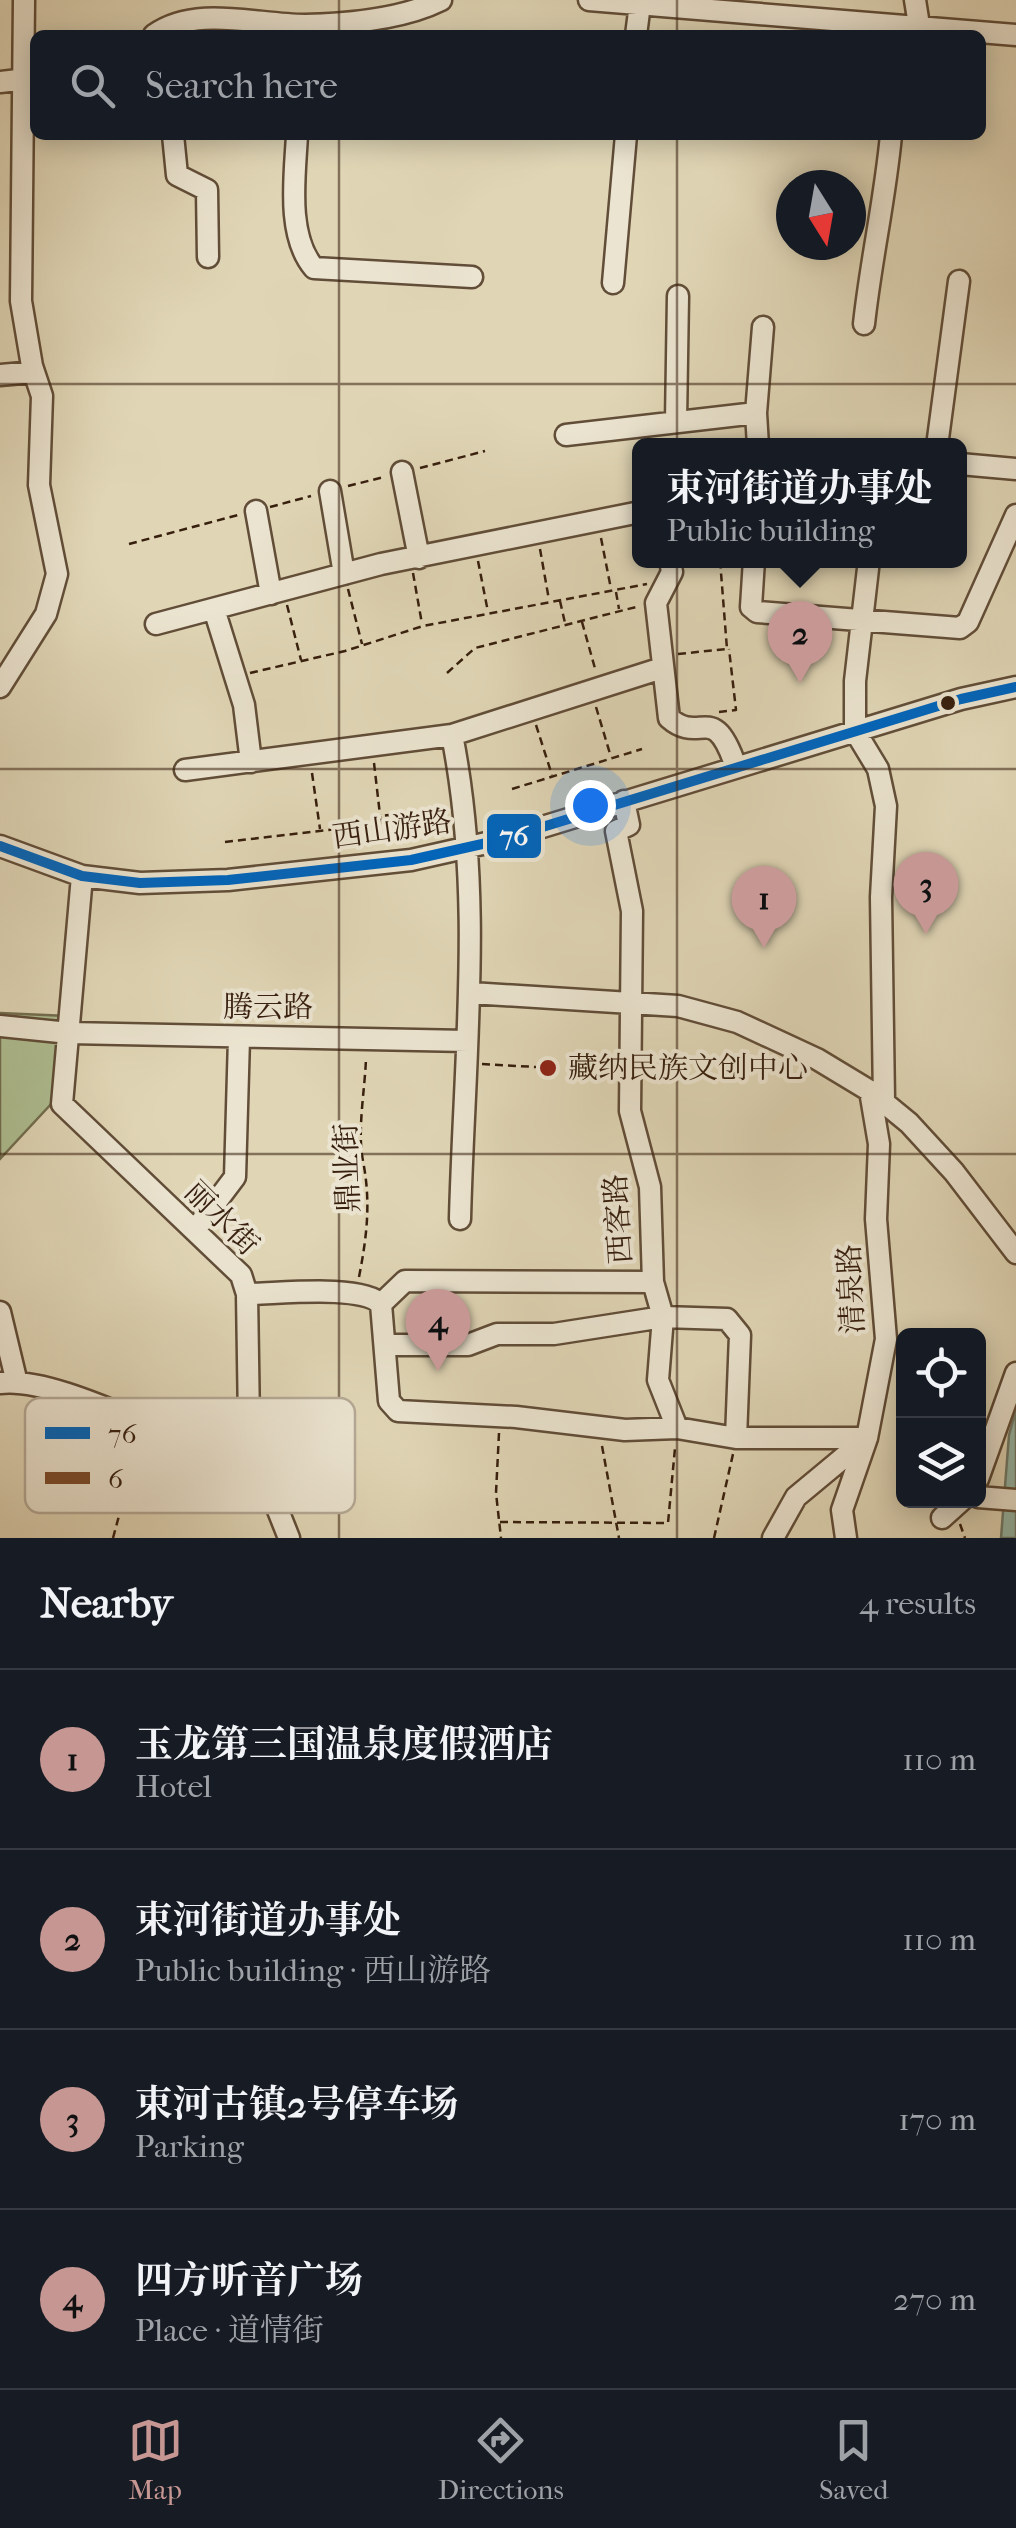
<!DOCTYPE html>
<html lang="en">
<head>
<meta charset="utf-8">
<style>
	body { margin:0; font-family:"IM FELL French Canon","Noto Serif SC",serif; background:#20242c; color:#f1f3f6 }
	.controls { position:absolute; right:30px; bottom:30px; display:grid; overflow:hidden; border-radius:15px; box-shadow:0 5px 25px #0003 }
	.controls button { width:90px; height:90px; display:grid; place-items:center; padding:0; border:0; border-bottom:2px solid #363941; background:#171b24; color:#f1f3f6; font:50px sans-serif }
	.compass { position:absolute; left:776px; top:170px; width:90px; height:90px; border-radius:50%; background:#171b24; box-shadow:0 5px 25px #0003; rotate:169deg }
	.you { position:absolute; left:590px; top:805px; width:35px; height:35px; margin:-25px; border:8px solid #fff; border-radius:50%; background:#1a73e8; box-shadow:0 0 0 15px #1a73e833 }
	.badge { display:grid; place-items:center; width:65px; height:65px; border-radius:50%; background:#c59692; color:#111; font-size:32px; font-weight:700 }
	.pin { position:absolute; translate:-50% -82px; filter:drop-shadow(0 2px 5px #0008) }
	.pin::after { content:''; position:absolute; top:52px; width:35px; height:30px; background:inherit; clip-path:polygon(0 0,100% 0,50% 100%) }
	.popup { position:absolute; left:632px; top:438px; width:335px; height:130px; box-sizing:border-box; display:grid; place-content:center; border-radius:15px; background:#171b24; filter:drop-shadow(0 2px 8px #0005); font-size:32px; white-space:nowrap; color:#9ea1a6 }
	.popup b { font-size:38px; color:#f1f3f6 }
	.popup::after { content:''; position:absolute; left:50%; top:100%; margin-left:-20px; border:20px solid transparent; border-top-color:#171b24 }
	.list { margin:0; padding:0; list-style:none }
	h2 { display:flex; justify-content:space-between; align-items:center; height:130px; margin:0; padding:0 40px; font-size:42px }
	h2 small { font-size:32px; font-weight:400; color:#9ea1a6 }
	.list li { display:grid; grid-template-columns:65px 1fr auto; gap:30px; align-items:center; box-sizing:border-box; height:180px; padding:0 40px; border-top:2px solid #363941 }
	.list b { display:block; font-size:38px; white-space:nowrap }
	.list p { margin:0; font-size:32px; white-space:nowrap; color:#9ea1a6 }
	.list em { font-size:32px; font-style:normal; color:#9ea1a6 }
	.icon { flex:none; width:55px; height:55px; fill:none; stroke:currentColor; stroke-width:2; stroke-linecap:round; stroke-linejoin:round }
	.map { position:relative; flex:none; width:1016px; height:1538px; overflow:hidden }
	.search { position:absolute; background:#171b24; box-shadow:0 5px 25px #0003; left:30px; right:30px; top:30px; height:110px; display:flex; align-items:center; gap:25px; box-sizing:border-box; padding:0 35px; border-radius:15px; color:#9ea1a6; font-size:38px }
	.sheet { height:850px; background:#171b24 }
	nav { display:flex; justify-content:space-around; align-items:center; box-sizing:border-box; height:140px; border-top:2px solid #363941; background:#171b24; font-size:28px; color:#9ea1a6 }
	nav a { display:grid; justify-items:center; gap:5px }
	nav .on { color:#c59692 }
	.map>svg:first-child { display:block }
	.green { fill:#aebe91; stroke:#726e50; stroke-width:2.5 }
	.water { fill:#94b9aa; stroke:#6f7b6c; stroke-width:2.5 }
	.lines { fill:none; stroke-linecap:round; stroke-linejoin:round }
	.minor-casing { stroke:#614d38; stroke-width:25 }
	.path { stroke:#371f0e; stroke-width:2.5; stroke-dasharray:8 5; stroke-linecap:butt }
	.minor { stroke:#ebe4d0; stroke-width:20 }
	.bus-1-casing { stroke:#ebe4d0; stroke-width:18 }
	.bus-1 { stroke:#0065bd; stroke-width:10 }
	.grid { fill:none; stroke:#371f0e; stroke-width:2.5; stroke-opacity:0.55 }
	.bus-dot { fill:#371f0e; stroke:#ebe4d0; stroke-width:4 }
	.poi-dot { fill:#8f2418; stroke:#ebe4d0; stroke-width:4 }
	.labels { text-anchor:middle; stroke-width:8; stroke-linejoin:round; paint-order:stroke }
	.street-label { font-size:30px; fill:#371f0e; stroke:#ebe4d0 }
	.poi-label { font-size:30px; fill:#371f0e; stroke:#ebe4d0; text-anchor:start }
	.key { fill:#ebe4d0; stroke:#b5a996; stroke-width:2.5 }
	.key-label { font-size:28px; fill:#371f0e }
	.line-badge { stroke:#ebe4d0; stroke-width:4 }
	.badge-label { font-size:28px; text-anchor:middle; font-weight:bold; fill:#fff }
</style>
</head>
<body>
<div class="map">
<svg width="1016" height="1538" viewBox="0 0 1016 1538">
	<rect width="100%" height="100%" fill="#e0d6b6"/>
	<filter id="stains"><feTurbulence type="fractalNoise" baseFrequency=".002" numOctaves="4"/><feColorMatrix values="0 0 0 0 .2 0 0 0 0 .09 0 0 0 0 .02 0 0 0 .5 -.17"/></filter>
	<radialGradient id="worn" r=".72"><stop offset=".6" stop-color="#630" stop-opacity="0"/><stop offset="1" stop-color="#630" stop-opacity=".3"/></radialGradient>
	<path class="green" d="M0,1013L67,1016L65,1089L0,1159Z"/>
	<path class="water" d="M1016,1410V1538H1001L1009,1435Z"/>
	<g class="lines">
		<defs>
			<path id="minor" d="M589,0L1016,35
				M915,0L919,25
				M154,35C196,5 256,25 305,25C347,24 403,19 441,0
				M636,35L640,4
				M0,82L35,78
				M173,135L177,175L207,190L208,257
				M297,135C295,175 286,235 314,268L472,277
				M613,283L626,135
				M864,324C871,259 885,200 891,135
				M0,375L34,372
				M676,421L678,296
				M566,435L756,413
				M758,446L756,413L763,327
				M937,446L959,281
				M960,464L1016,469
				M402,472L419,558
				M330,491L344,574
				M256,511L271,594
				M670,560L672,572L656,603L669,718C701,746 713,699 736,767
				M754,560L751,607L757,612L960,628L968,622L1016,515
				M869,560L855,681V731L878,769L886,806L881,897L884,1100
				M214,609L244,705L251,762
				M156,624L381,564L640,512
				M0,687L46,614L57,574L39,485L42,396L32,366L21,301L24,0
				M452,735C484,896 464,1057 460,1219
				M185,770L452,735L662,668
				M624,801L629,825L616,831L632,911L630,1111L650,1187L653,1282L663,1317L658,1380L677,1428
				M0,846L82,876L140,883L228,880L411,860L500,840L961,699L1016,687
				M82,876L62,1104L241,1275L247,1294L249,1423L258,1460L289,1538
				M471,993L678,1006L737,1022L817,1059L870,1091L909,1123L954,1172L1016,1253
				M0,1026L69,1033L467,1041
				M195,1230L235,1177L239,1038
				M247,1294C277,1294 361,1284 381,1304L389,1401L398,1411L516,1417L625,1430L677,1428L736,1438H867
				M381,1304L405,1281L653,1282
				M0,1312L17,1383
				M385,1345H468L497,1334H554L663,1317L727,1319L740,1335L736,1438
				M0,1383C51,1377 141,1425 191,1442C213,1449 236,1454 258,1460
				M978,1479L1016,1373
				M978,1497L1016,1500
				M942,1518L962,1500
				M773,1538L796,1497L867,1438
				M846,1538L842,1510L867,1438L886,1339L876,1219L879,1144L870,1091"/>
		</defs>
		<use href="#minor" class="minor-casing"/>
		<path class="path" d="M420,468L485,451
			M348,486L384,477
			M270,507L311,496
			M601,538L611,589
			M129,544L238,515
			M540,549L549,600
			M478,561L488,612
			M413,573L422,624
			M348,589L362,644
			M616,592L619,609
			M560,601L565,623
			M287,605L301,660
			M582,622L596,672
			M678,654L727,649L720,560
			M250,673L345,651L423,626L647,584
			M447,673L475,648L640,606
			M596,707L611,757
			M719,712L736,710L729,649
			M536,725L552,775
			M374,763L380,815
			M312,773L320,829
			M512,789L642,749
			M225,842L380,824V816L412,812
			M482,1064L536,1067
			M359,1277C367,1236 371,1202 363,1161C357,1130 365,1090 366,1058
			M499,1433L496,1493L501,1538
			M602,1446L619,1538
			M500,1522L668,1523L675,1448
			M960,1524L965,1538
			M113,1538L123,1501L127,1438
			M714,1538L733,1454"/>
		<use href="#minor" class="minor"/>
		<defs>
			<path id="bus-1" d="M0,846L82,876L140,883L228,880L411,860L500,840L961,699L1016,687"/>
		</defs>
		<use href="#bus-1" class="bus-1-casing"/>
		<use href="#bus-1" class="bus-1"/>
	</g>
	<path class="grid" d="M339,0V35M677,0V35M339,135V1538M677,135V1538M0,384H1016M0,769H1016M0,1154H1016"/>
	<circle class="bus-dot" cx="948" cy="703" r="9"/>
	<circle class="poi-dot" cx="548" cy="1068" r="10"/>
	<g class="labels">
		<g class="street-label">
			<text transform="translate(392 829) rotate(-8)" y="10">西山游路</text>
			<text x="268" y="1017">腾云路</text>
			<text transform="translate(347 1168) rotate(-92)" y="10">鼎业街</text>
			<text transform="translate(222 1218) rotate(45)" y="10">丽水街</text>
			<text transform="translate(618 1219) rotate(-94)" y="10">西客路</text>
			<text transform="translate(851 1289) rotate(-93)" y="10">清泉路</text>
		</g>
		<g class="poi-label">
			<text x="568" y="1078">藏纳民族文创中心</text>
		</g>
	</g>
	<rect x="25" y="1398" width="330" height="115" rx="15" class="key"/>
	<rect x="45" y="1427" width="45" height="12" fill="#0065bd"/>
	<rect x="45" y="1472" width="45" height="12" fill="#7a4b2a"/>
	<g class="key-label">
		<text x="108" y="1443">76</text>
		<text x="108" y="1488">6</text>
	</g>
	<rect class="line-badge" x="485" y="812" width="58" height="48" rx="10" fill="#0065bd"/>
	<g class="badge-label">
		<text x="514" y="845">76</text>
	</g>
	<rect width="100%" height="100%" filter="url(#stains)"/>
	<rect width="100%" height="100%" fill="url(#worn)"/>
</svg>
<div class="controls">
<button><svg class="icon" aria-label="locate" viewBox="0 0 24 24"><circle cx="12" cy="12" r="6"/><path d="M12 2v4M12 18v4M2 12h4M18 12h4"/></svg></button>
<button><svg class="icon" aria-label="layers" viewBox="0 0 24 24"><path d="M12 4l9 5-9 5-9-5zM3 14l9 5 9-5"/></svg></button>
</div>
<svg class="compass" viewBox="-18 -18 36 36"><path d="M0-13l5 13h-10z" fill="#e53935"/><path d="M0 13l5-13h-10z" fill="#9ea1a6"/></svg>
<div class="you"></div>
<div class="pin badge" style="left:764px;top:948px">1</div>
<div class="pin badge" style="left:800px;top:683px">2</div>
<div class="popup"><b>束河街道办事处</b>Public building</div>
<div class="pin badge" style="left:926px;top:934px">3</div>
<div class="pin badge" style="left:438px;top:1371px">4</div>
<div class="search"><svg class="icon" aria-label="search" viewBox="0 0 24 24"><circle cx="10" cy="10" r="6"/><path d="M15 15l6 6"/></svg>Search here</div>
</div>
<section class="sheet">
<h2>Nearby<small>4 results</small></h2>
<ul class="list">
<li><span class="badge">1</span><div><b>玉龙第三国温泉度假酒店</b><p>Hotel</p></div><em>110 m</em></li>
<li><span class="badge">2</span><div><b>束河街道办事处</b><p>Public building · 西山游路</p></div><em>110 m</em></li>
<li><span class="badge">3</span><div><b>束河古镇2号停车场</b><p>Parking</p></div><em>170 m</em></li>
<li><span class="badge">4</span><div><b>四方听音广场</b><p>Place · 道情街</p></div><em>270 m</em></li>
</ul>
</section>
<nav>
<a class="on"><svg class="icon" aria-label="map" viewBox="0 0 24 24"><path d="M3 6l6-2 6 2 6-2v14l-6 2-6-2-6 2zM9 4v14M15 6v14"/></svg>Map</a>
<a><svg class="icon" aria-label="directions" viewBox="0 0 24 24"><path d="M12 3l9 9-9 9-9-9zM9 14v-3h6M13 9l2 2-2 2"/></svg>Directions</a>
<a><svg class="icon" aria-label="saved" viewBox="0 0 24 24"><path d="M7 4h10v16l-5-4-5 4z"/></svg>Saved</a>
</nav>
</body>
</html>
